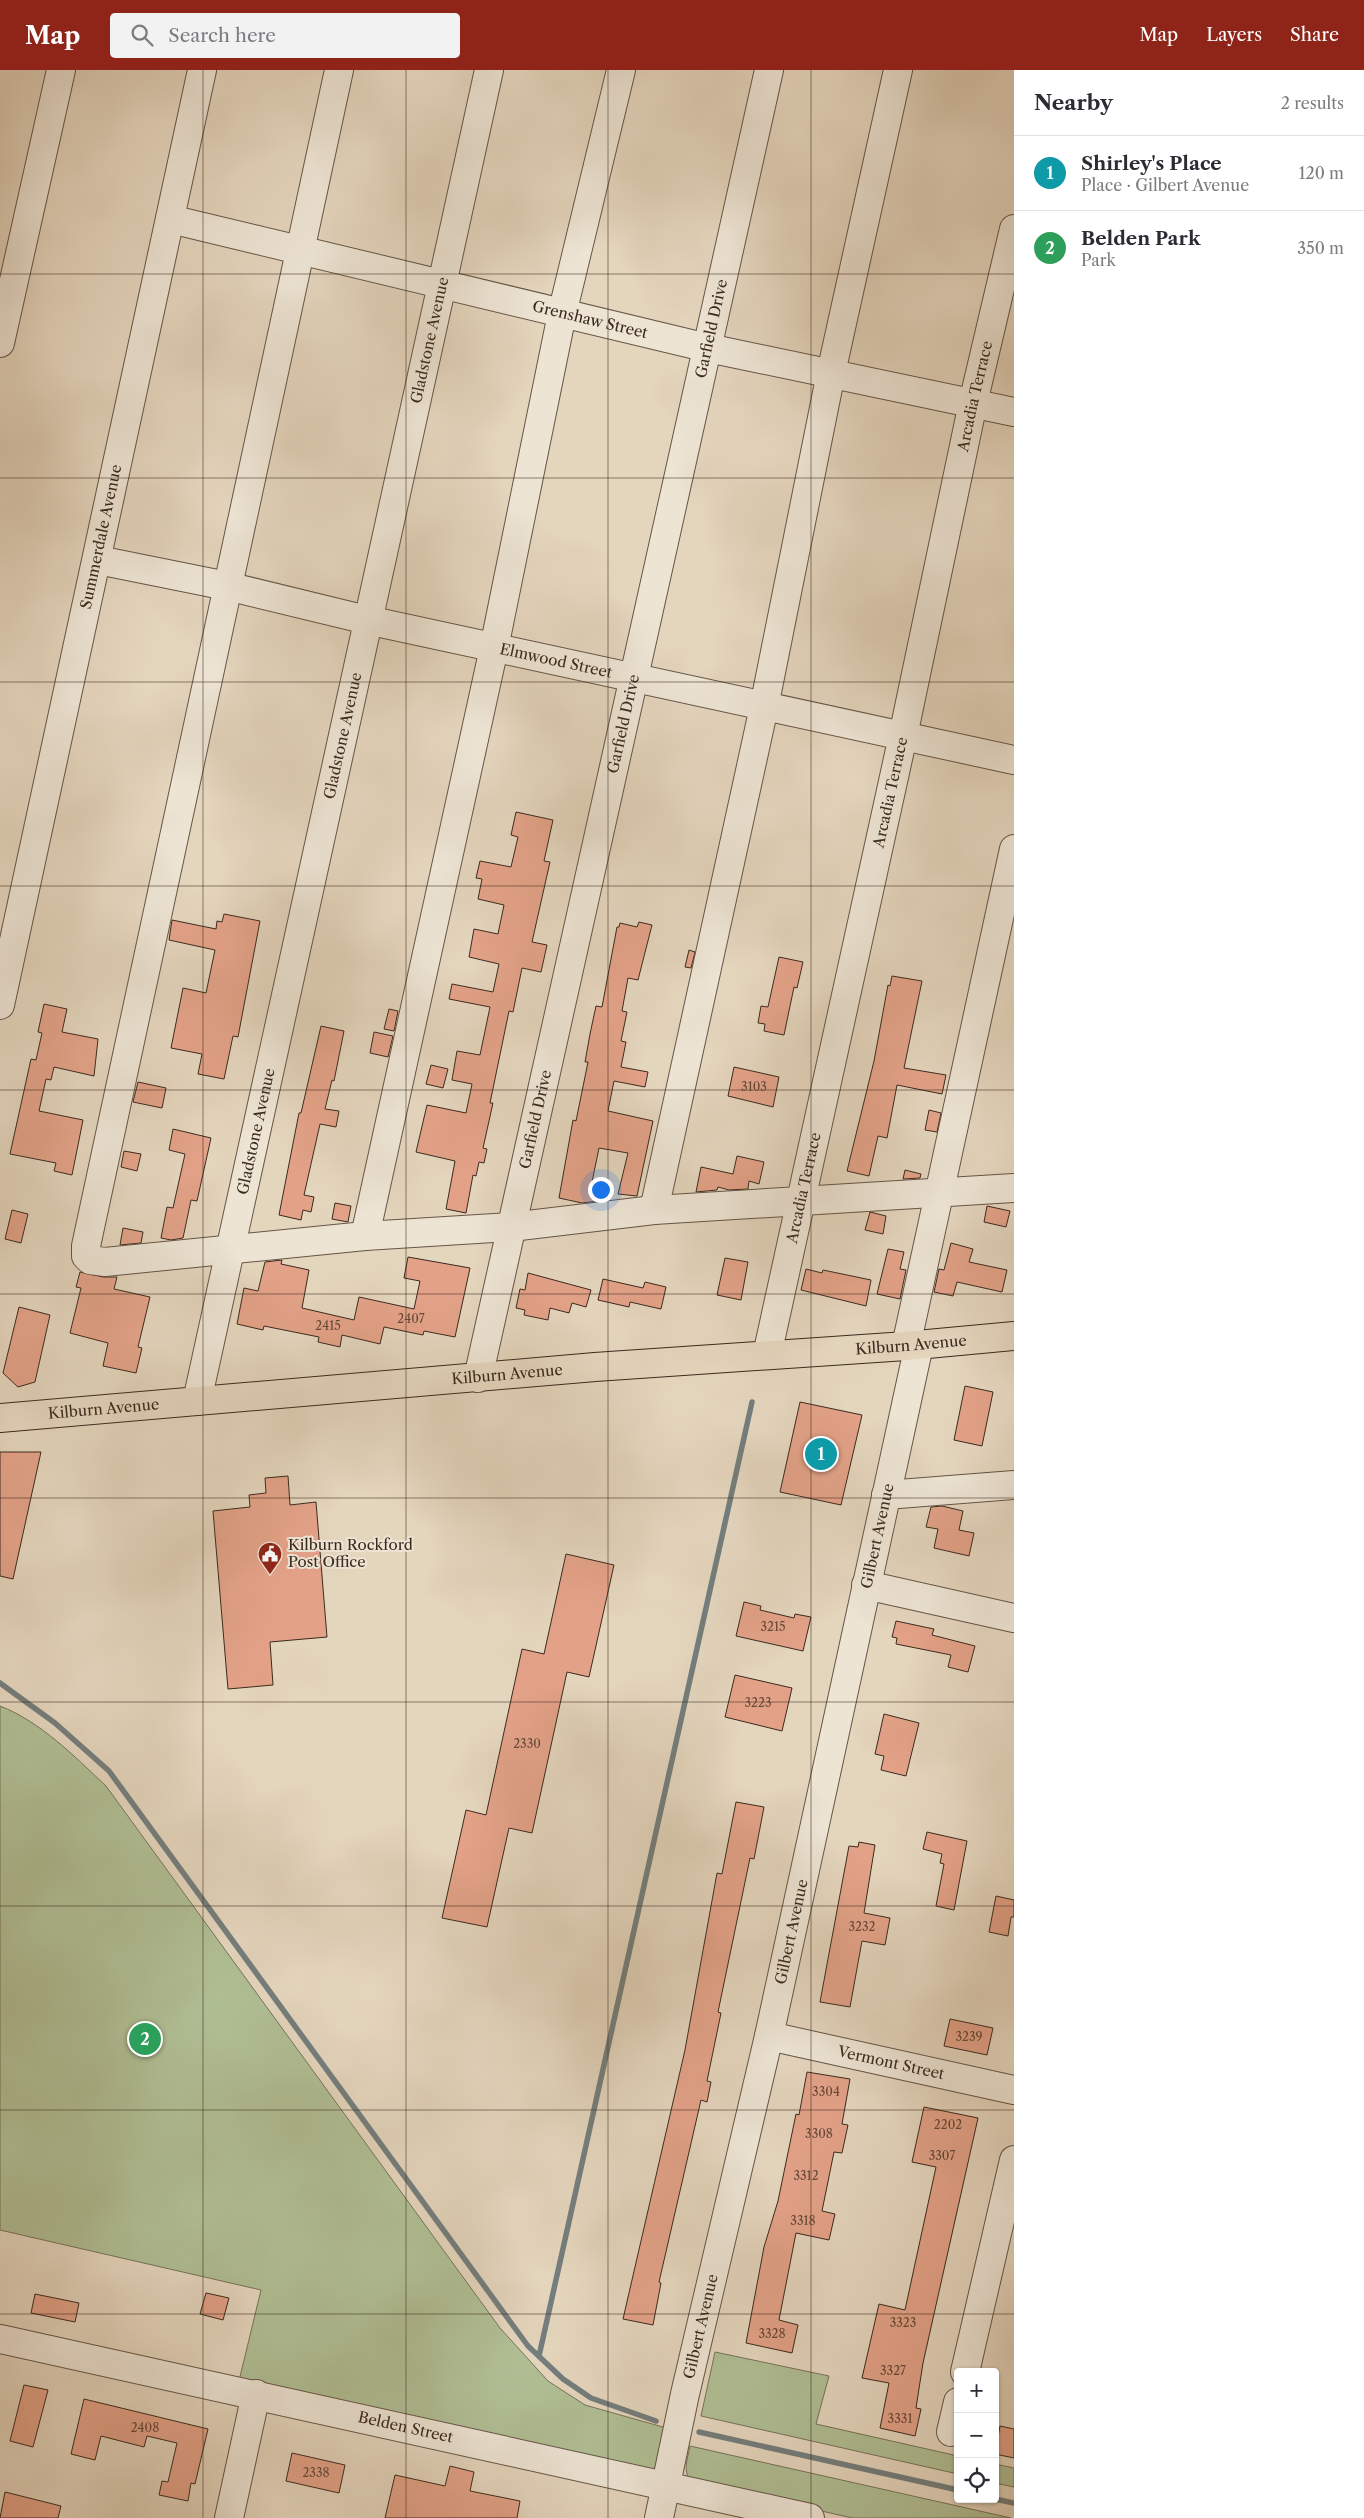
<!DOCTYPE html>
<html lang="en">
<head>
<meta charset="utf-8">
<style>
	body { margin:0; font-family:"Libre Caslon Text",serif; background:#f2f2f3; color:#2b2b33 }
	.controls { position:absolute; right:15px; bottom:15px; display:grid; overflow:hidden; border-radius:5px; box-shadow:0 1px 4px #0004 }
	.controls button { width:45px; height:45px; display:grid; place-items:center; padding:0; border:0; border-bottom:1px solid #e1e1e2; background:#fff; color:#2b2b33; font:25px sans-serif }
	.you { position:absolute; left:600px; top:1119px; width:18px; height:18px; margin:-12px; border:4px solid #fff; border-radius:50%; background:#1a73e8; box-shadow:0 0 0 8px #1a73e833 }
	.badge { display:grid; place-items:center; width:32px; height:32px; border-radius:50%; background:#8f2418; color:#fff; font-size:16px; font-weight:700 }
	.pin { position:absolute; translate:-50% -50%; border:2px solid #fff; box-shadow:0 1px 5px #0006 }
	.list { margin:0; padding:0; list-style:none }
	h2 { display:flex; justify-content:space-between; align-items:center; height:65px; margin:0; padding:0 20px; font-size:21px }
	h2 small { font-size:16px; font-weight:400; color:#7c7c81 }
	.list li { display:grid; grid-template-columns:32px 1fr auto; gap:15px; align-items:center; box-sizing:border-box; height:75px; padding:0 20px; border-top:1px solid #e1e1e2 }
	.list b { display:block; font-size:19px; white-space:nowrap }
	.list p { margin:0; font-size:16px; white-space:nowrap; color:#7c7c81 }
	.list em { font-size:16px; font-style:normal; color:#7c7c81 }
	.icon { flex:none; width:28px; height:28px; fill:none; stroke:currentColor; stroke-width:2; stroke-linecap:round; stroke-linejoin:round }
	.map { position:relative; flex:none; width:1014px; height:2448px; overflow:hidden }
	header { display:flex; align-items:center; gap:30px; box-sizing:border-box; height:70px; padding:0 25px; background:#8f2418; color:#fff }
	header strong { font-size:24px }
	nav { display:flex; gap:28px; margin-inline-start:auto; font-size:18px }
	.search { width:350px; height:45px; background:#f2f2f3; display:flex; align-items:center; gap:12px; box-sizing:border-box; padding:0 18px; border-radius:5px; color:#7c7c81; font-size:19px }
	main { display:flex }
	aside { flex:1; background:#fff }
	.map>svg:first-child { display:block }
	.green { fill:#b0be94; stroke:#767459 }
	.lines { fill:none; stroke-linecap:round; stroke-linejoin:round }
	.stream { stroke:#747e7d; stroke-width:5.5 }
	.building { fill:#e3a288; stroke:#3b2a1e }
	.minor-casing { stroke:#655546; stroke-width:30 }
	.major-casing { stroke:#3b2a1e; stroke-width:30 }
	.minor { stroke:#ede4d4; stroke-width:28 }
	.major { stroke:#e4d5bd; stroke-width:28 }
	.grid { fill:none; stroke:#3b2a1e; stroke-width:1; stroke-opacity:0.55 }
	.labels { text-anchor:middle; stroke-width:4; stroke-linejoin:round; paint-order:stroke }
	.number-label { font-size:12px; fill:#654838 }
	.street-label { font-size:15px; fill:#3b2a1e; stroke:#ede4d4 }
	.poi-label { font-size:15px; fill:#3b2a1e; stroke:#ede4d4; text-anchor:start }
</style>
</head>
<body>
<header>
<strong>Map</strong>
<div class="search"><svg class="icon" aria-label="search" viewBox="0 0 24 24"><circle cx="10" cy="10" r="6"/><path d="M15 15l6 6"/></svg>Search here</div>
<nav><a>Map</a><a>Layers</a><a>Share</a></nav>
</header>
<main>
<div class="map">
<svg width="1014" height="2448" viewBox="0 0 1014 2448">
	<rect width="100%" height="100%" fill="#e4d5bd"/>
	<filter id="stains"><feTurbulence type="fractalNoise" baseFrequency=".004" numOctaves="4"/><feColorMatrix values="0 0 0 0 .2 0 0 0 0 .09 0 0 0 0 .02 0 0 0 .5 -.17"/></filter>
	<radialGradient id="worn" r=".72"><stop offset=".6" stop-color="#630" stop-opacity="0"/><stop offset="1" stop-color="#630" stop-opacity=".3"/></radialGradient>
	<path class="green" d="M0,1636C41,1652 74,1686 106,1716L500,2258L548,2311L585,2335L670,2359L662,2404L238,2315L261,2220L0,2160Z
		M715,2282L829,2306L816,2354L958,2386V2404L701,2346Z
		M690,2376L1011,2448H852L691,2411C682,2401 688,2388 690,2376Z
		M995,2394L1014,2398V2417L995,2413Z"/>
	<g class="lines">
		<path class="stream" d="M0,1613L55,1653L109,1701L528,2276L563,2309L591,2328L656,2351
			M539,2286L752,1332
			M699,2362L958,2420
			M995,2429L1014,2433"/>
	</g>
	<path class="building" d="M516,742L553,750L544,791L550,792L532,872L547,875L541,902L522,898L513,942L509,941L490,1033H493L483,1078L487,1079L484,1093L479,1092L476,1106L473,1105L466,1143L446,1139L455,1091L416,1082L427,1035L466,1043L472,1014L452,1010L457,981L480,985L490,937L449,929L452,914L493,922L499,894L469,887L474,859L498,864L504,835L478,829L482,809L476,808L480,791L511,797L518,767L511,765Z
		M224,844L260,851L238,967L233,966L224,1009L198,1004L202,984L171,978L183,918L206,923L215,880L169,870L172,850L216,859L217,851L222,852Z
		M639,852L652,855L638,910L628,908L622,941L627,942L621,971L626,972L621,997L648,1002L645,1017L614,1011L608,1041L653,1051L637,1126L618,1124L628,1083L599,1078L592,1112L603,1114L600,1131L582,1133L559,1128L573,1050L576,1051L588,992H585L590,964L596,936L602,937L617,857H619L620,853L637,857Z
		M689,880L695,882L691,898L685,897Z
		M779,887L803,892L797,918L794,917L784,965L764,961L765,954L758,953L761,936L768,937Z
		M892,906L922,911L904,998L946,1005L942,1024L897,1015L887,1068L878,1066L869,1106L847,1101L874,991L888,915L890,916Z
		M44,934L67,939L62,962L98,969L94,1006L54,997L51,1010L46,1009L39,1041L83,1050L72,1105L54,1101L56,1093L10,1084L31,989L36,990L42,963L38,962Z
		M389,939L398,941L394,961L384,959Z
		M321,956L344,961L334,1011L332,1010L325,1039L339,1041L336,1057L320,1054L304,1125L314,1127L311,1142L303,1140L301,1150L279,1145L299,1043H301Z
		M374,962L393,966L388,987L370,983Z
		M431,995L448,999L443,1018L426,1014Z
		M734,997L779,1007L773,1037L728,1026Z
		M138,1012L166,1018L162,1038L133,1032Z
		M929,1040L941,1043L937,1062L925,1060Z
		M173,1059L211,1068L197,1131L191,1130L183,1168L171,1170L161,1168L167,1137L173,1138L185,1084L169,1080Z
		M124,1081L141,1084L137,1101L121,1097Z
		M737,1086L764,1092L759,1114L749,1111L748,1119L729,1120L718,1117L717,1120L696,1122L701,1097L733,1104Z
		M905,1100L921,1104L920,1108L903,1109Z
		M335,1133L351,1136L348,1152L332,1149Z
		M987,1136L1010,1141L1006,1157L984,1152Z
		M12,1140L28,1144L21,1173L5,1169Z
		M870,1142L886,1146L883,1164L865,1160Z
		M123,1158L143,1162L141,1173L120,1175Z
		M951,1173L973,1179L969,1192L1007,1200L1002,1222L957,1212L953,1226L934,1222L939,1199L944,1200Z
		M888,1179L904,1182L900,1199L906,1200L900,1229L877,1224Z
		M408,1187L470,1198L455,1267L424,1261L423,1265L384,1257L380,1274L342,1265L340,1277L318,1272L319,1267L264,1256L263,1260L237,1254L244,1218L258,1221L265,1192L282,1190L281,1194L309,1200L302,1238L354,1250L359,1227L414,1239L420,1211L404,1208Z
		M725,1188L748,1192L741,1230L717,1225Z
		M806,1199L822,1203L823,1200L871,1210L866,1236L801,1220Z
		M80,1202L103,1207H117L114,1219L150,1227L138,1277L142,1278L136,1303L103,1296L108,1273L70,1263L81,1218L76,1217Z
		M528,1203L591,1220L586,1237L572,1233L569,1243L550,1238L548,1250L524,1245L525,1240L516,1238L520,1219L525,1220Z
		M603,1209L643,1218L645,1212L666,1217L661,1239L630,1232L629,1237L598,1230Z
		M19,1237L50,1245L35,1312L18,1317L3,1303Z
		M965,1316L993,1322L982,1376L954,1370Z
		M800,1332L862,1345L841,1435L780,1422Z
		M0,1382H41L13,1509L0,1506Z
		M288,1406L290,1435L316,1432L327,1567L270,1572L273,1615L228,1619L213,1441L250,1437L249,1425L266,1423L265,1408Z
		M942,1436L963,1441L959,1460L974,1463L969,1486L934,1478L938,1459L926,1457L931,1437Z
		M566,1484L614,1495L589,1607L567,1602L532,1763L509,1758L487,1857L442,1848L466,1740L486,1745L522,1579L544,1584Z
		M744,1532L761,1536L760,1540L794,1548L795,1544L811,1547L803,1581L736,1566Z
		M896,1551L934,1559L932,1565L975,1576L968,1602L948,1597L951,1585L896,1574L897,1568L892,1567Z
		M735,1605L792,1618L782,1661L725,1647Z
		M884,1644L919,1653L906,1706L881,1700L884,1686L875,1684Z
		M736,1732L764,1737L754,1789L750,1788L718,1942L721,1943L707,2011L711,2012L707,2032L701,2030L659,2212L661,2213L653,2255L623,2249L685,1980L717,1803L722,1804Z
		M927,1762L967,1771L954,1840L936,1836L944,1794L940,1793L942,1784L923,1779Z
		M859,1772L875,1775L864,1843L890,1848L885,1875L862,1871L850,1937L820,1932L849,1776L858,1777Z
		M996,1826L1014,1830V1847H1011L1008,1866L989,1862Z
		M950,1949L993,1958L987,1985L944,1976Z
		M807,2002L850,2009L842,2054L848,2055L842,2083L834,2082L822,2141L835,2144L829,2170L796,2163L779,2250L798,2255L792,2283L746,2273L764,2177L778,2131L796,2044L799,2045Z
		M924,2037L978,2048L923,2293L916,2338L921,2339L915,2366L880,2358L889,2313L862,2308L879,2234L905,2240L936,2097L912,2092Z
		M206,2223L229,2228L223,2250L200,2244Z
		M35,2224L79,2233L75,2252L31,2243Z
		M24,2315L48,2320L33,2377L10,2371Z
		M84,2329L208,2359L195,2414L191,2413L188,2431L159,2425L162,2411L168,2412L177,2373L147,2366L144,2377L101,2366L95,2390L71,2384Z
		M1000,2356L1014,2359V2388L995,2384Z
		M292,2383L345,2395L339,2423L286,2411Z
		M450,2396L474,2402L470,2421L520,2431L517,2448H385L395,2405L445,2416Z
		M5,2422L61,2436L58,2448H0Z"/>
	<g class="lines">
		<defs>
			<g id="minor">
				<path d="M339,0C252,391 172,784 86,1176V1186L90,1190L105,1192L365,1166L511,1157L654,1140L1014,1118"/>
				<path id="s1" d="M170,149L708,278L1014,342"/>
				<path d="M0,273L61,0"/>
				<path id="s2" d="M98,490L227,516L367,550L1014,690"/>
				<path id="s3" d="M0,935L202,0"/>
				<path d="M654,1140L764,637L831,303L898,0"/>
				<path d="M365,1166L494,578L562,244L621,0"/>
				<path d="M906,1276L1014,779"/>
				<path id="s4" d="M767,1285L903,666L973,333L1014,159"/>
				<path id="s5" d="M478,1308L769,0"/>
				<path id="s6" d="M197,1331L489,0"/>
				<path d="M886,1425L1014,1415"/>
				<path d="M866,1515L1014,1548"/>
				<path id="s7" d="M769,1966L1014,2020"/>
				<path id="s8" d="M0,2269C271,2327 541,2387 810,2448"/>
				<path d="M965,2302L1014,2090"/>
				<path d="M951,2362L958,2332"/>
				<path d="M229,2448L256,2324"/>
				<path id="s9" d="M659,2448L685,2324L769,1966L919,1275"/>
			</g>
			<g id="major">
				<path id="s10" d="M0,1348L595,1297L906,1276L1014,1266"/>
			</g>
		</defs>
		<use href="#minor" class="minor-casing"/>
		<use href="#major" class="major-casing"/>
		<use href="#minor" class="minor"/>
		<use href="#major" class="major"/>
	</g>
	<path class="grid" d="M203,0V2448M406,0V2448M608,0V2448M811,0V2448M0,204H1014M0,408H1014M0,612H1014M0,816H1014M0,1020H1014M0,1224H1014M0,1428H1014M0,1632H1014M0,1836H1014M0,2040H1014M0,2244H1014"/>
	<defs>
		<symbol id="civic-pin" viewBox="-11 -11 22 30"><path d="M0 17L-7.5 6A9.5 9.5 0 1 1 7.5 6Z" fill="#8f2418" stroke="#ede4d4"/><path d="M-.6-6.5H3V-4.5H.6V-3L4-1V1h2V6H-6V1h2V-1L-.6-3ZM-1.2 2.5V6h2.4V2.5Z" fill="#fff"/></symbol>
	</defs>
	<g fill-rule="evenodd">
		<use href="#civic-pin" x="256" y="1470" width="28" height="38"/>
	</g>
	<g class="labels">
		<g class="number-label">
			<text x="754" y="1021">3103</text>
			<text x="411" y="1253">2407</text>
			<text x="328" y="1260">2415</text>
			<text x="773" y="1561">3215</text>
			<text x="758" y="1637">3223</text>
			<text x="527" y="1678">2330</text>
			<text x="862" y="1861">3232</text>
			<text x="969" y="1971">3239</text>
			<text x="826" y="2026">3304</text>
			<text x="948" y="2059">2202</text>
			<text x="819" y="2068">3308</text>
			<text x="942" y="2090">3307</text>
			<text x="806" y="2110">3312</text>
			<text x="803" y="2155">3318</text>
			<text x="903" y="2257">3323</text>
			<text x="772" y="2268">3328</text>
			<text x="893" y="2305">3327</text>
			<text x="900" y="2353">3331</text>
			<text x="145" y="2362">2408</text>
			<text x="316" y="2407">2338</text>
		</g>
		<g class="street-label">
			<text dy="5" stroke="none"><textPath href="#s1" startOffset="432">Grenshaw Street</textPath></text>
			<text dy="5" stroke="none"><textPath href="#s5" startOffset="1075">Garfield Drive</textPath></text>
			<text dy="5" stroke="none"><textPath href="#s6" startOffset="1086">Gladstone Avenue</textPath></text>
			<text dy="5" stroke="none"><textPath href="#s4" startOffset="981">Arcadia Terrace</textPath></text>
			<text dy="5" stroke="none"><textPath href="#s3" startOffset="479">Summerdale Avenue</textPath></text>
			<text dy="5" stroke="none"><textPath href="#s2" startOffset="469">Elmwood Street</textPath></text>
			<text dy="5" stroke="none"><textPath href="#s5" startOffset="670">Garfield Drive</textPath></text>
			<text dy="5" stroke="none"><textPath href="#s6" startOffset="681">Gladstone Avenue</textPath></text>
			<text dy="5" stroke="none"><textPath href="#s4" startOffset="576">Arcadia Terrace</textPath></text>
			<text dy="5" stroke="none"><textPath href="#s5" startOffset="265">Garfield Drive</textPath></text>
			<text dy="5" stroke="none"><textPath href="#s6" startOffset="276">Gladstone Avenue</textPath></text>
			<text dy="5" stroke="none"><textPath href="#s4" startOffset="171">Arcadia Terrace</textPath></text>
			<text dy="5" stroke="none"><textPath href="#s10" startOffset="914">Kilburn Avenue</textPath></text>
			<text dy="5" stroke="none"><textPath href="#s10" startOffset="509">Kilburn Avenue</textPath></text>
			<text dy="5" stroke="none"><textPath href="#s10" startOffset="104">Kilburn Avenue</textPath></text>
			<text dy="5" stroke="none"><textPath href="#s9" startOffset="1006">Gilbert Avenue</textPath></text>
			<text dy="5" stroke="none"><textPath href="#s9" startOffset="601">Gilbert Avenue</textPath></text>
			<text dy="5" stroke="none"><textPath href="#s7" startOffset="125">Vermont Street</textPath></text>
			<text dy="5" stroke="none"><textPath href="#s9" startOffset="196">Gilbert Avenue</textPath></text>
			<text dy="5" stroke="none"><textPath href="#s8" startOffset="415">Belden Street</textPath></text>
		</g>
		<g class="poi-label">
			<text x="288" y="1480">Kilburn Rockford<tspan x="288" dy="17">Post Office</tspan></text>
		</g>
	</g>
	<rect width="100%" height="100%" filter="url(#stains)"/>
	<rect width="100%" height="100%" fill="url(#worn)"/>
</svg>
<div class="controls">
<button>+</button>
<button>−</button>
<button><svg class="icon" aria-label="locate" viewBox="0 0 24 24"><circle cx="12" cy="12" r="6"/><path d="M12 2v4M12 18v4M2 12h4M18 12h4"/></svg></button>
</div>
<div class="you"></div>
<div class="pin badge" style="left:821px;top:1384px;background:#0f9aa8">1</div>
<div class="pin badge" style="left:145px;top:1969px;background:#2e9e5b">2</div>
</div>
<aside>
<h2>Nearby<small>2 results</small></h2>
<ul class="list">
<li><span class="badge" style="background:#0f9aa8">1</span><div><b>Shirley's Place</b><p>Place · Gilbert Avenue</p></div><em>120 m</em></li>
<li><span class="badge" style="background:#2e9e5b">2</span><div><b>Belden Park</b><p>Park</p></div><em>350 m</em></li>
</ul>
</aside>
</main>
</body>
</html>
